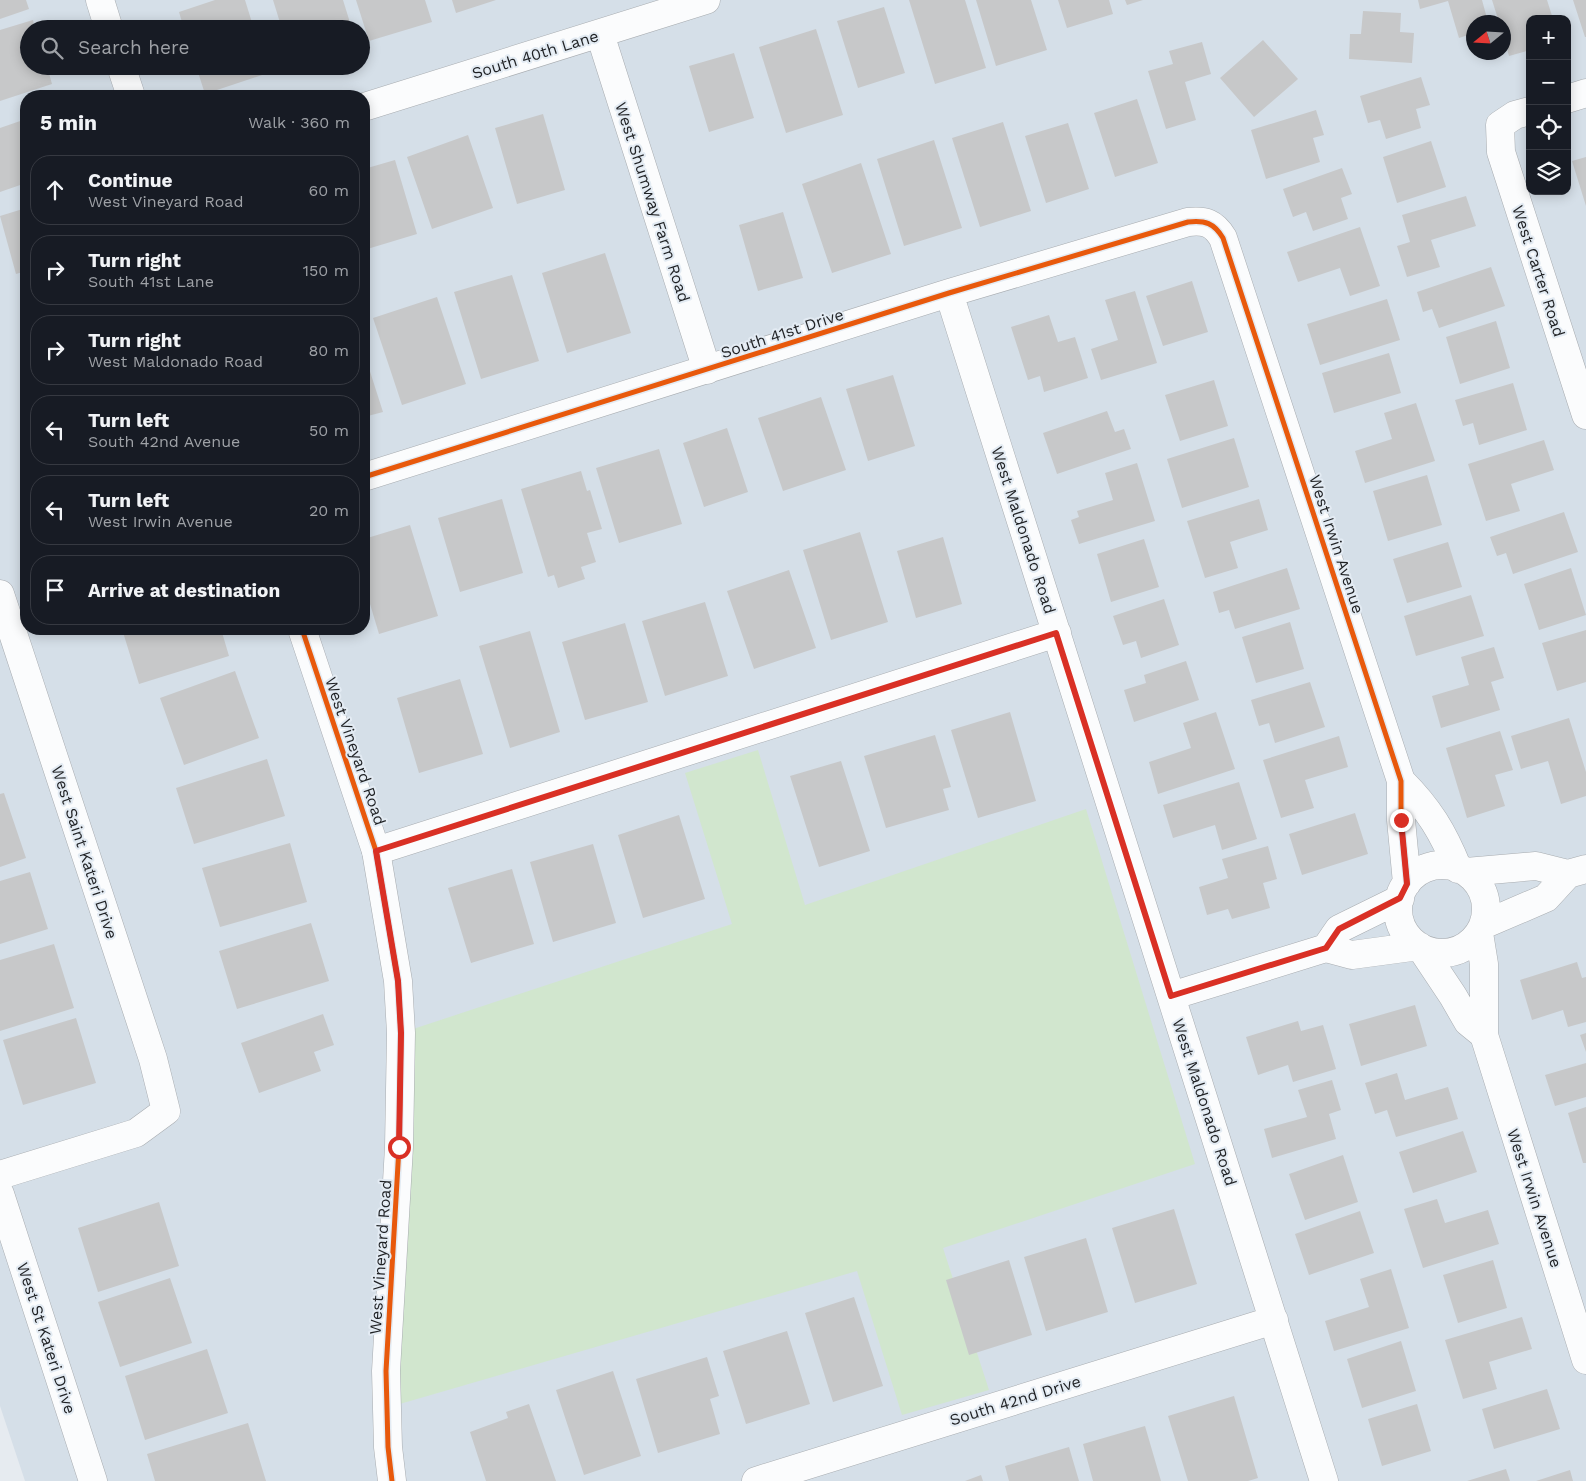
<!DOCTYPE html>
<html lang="en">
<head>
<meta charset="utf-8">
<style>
	body { margin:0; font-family:"Work Sans",sans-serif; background:#20242c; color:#f1f3f6 }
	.controls { position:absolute; right:15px; top:15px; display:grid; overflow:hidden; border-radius:10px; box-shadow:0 2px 12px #0003 }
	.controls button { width:45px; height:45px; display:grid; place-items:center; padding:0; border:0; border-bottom:1px solid #363941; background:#171b24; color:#f1f3f6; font:25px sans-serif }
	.compass { position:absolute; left:1466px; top:15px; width:45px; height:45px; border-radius:50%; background:#171b24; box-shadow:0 2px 12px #0003; rotate:252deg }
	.stop { position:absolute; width:15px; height:15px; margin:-11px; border:4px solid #d93025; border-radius:50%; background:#fff }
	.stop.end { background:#d93025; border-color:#fff; box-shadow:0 1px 5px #0008 }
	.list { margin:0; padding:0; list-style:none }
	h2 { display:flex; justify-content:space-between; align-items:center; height:65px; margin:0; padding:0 20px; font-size:21px }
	h2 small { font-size:16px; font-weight:400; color:#9ea1a6 }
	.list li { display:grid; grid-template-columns:32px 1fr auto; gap:15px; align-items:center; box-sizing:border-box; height:70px; margin:0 10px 10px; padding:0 10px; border:1px solid #363941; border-radius:20px }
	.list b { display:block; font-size:19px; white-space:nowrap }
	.list p { margin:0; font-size:16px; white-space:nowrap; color:#9ea1a6 }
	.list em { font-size:16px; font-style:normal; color:#9ea1a6 }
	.icon { flex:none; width:28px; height:28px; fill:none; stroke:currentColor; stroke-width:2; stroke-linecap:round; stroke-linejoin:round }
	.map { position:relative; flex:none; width:1586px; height:1481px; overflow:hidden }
	.search { position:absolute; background:#171b24; box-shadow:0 2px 12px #0003; left:20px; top:20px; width:350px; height:55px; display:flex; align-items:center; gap:12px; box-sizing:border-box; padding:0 18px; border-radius:28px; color:#9ea1a6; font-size:19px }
	.panel { position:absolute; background:#171b24; box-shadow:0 2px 12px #0003; left:20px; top:90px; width:350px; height:545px; border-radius:20px }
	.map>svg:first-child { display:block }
	.built { fill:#d5dfe8; fill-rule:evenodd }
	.green { fill:#d1e6ce }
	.building { fill:#c7c8c9 }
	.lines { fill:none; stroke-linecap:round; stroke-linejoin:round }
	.minor-casing { stroke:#a8acb0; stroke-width:29 }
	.tertiary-casing { stroke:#a8acb0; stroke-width:29 }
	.minor { stroke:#fbfcfd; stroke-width:28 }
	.tertiary { stroke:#fbfcfd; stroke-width:28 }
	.cycleway-casing { stroke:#e3ebf3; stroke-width:8 }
	.cycleway { stroke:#e8590c; stroke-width:5 }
	.route { stroke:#d93025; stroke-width:6 }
	.labels { text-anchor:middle; stroke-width:4; stroke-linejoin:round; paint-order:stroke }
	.street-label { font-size:16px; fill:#1f2124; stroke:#e3ebf3 }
</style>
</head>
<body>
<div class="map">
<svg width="1586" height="1481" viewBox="0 0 1586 1481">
	<rect width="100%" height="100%" fill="#e6ebf0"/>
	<path class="built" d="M0,0H1586V1481H25L0,1406ZM1530,19H1567V191H1530ZM1474,22H1504V52H1474ZM29,29H361V66H29ZM26,96H364V629H26Z"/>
	<path class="green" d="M758,750L805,905L1086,809L1195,1164L943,1248L989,1390L902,1415L857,1271L386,1408L401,1033L732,924L685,773Z"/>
	<path class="building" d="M0,0H26L29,9L0,19Z
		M215,0H245L254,29H184L179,12Z
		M273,0H343L352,29H282Z
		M356,0H425L432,22L369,41Z
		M452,0H496L456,13Z
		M909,0H965L986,68L935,84Z
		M976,0H1031L1047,50L996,66Z
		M1058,0H1109L1113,14L1067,28Z
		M1125,0H1143L1127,5Z
		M1418,0H1482L1488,22H1474V33L1459,38L1448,1L1420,9Z
		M1492,0H1547L1553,19H1530V50L1509,56L1504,38V22H1499Z
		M1573,0H1586V37H1585Z
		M884,7L905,73L858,88L837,21Z
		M1363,11L1401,13L1400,32L1414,33L1412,63L1349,59L1350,34H1361Z
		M33,20L35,29H29V66H47L52,84L0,101V30Z
		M816,29L843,115L786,133L759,47Z
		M1263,40L1298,79L1254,117L1220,78Z
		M1202,42L1211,74L1185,82L1196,120L1166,129L1148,71L1173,64L1169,51Z
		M734,53L754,118L709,132L689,66Z
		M196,66H266L268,73L205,94Z
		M1421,77L1430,105L1416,109L1421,128L1386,139L1380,120L1368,123L1360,96Z
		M1137,99L1158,163L1115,177L1094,113Z
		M1316,110L1324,135L1313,138L1320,162L1266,179L1251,130Z
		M543,114L565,190L517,204L495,128Z
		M26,119V183L0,192V128Z
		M1003,122L1031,211L980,227L952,138Z
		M1068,123L1089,189L1046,203L1025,136Z
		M468,135L493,208L432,229L407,157Z
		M934,140L962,228L904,246L877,159Z
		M1431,141L1446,187L1397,203L1383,157Z
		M1586,157V206L1572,161Z
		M395,160L417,234L364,250V169Z
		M861,163L891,254L832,273L802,184Z
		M1342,168L1352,194L1341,198L1348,219L1313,231L1306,212L1293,217L1283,189Z
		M1466,196L1476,226L1431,240L1440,267L1407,277L1397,246L1410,242L1402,215Z
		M26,208V271L16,274L0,216Z
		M783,212L803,278L758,291L739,225Z
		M1360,227L1380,286L1350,296L1340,268L1298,282L1287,252Z
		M605,253L631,333L567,353L542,273Z
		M1491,267L1505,306L1439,328L1432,309L1423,312L1417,292Z
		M512,275L539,361L481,379L454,292Z
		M1192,281L1208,332L1163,346L1146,296Z
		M1135,291L1157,363L1101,380L1091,349L1118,340L1105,300Z
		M437,297L466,384L402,405L373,318Z
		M1387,299L1400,340L1320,365L1307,324Z
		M1049,315L1058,342L1075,337L1088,378L1044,392L1040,376L1028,380L1011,327Z
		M1496,321L1510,368L1460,384L1446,337Z
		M1389,353L1401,393L1334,413L1322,373Z
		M364,359H366L383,412L364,417Z
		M893,375L915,446L868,461L846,389Z
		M1214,380L1228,426L1180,441L1165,395Z
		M1513,383L1527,430L1479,445L1473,423L1463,426L1455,400Z
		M821,397L846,470L783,491L758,418Z
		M1416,403L1435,461L1365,483L1355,451L1392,439L1384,413Z
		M1107,411L1115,432L1124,429L1131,449L1057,474L1043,433Z
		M727,428L748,492L704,507L683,443Z
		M1234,438L1249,487L1182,508L1167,459Z
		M1544,440L1554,470L1511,484L1520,511L1486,521L1468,464Z
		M659,449L682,524L619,543L596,468Z
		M1137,463L1155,521L1079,544L1071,520L1079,517L1077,511L1113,500L1105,473Z
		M581,471L587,491L590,490L602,529L587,533L596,562L581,567L585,579L558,588L554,575L548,577L521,489Z
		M1427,475L1442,525L1388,541L1373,491Z
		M502,499L523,573L460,592L438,518Z
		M1259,499L1268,530L1230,542L1238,568L1205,578L1187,521Z
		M1564,512L1578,552L1513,574L1506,553L1497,556L1490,537Z
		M410,525L438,616L379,634L364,584V539Z
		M860,532L888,622L831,640L803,550Z
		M943,537L962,604L916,618L897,551Z
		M1144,539L1159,587L1111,602L1097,554Z
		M1448,542L1462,587L1407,603L1393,559Z
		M1287,568L1300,609L1235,629L1229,610L1219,613L1213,592Z
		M1571,568L1586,615L1539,630L1524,584Z
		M789,570L816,648L754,669L727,591Z
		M1471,595L1484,636L1416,656L1404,616Z
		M1164,599L1179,645L1141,658L1136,641L1123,645L1113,616Z
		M705,602L728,676L665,696L642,621Z
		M1290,622L1304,669L1256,683L1242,637Z
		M625,623L648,702L585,720L562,642Z
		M122,629H221L229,656L139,684Z
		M1586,630V682L1557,691L1542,643Z
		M530,631L560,732L510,748L479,646Z
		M1494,647L1504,678L1491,682L1500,710L1441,728L1432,696L1469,685L1461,657Z
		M1186,661L1199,700L1134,722L1124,690L1146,683L1144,675Z
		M235,671L259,738L184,765L160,698Z
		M460,679L483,754L419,773L397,698Z
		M1310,682L1325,727L1275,743L1269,723L1259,726L1251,700Z
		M1010,712L1036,801L978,818L951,730Z
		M1216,712L1235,769L1158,794L1149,762L1191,748L1183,723Z
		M1569,718L1586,772V796L1561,804L1548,761L1521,769L1511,736Z
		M1500,731L1513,770L1495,775L1505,806L1467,818L1446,748Z
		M935,735L951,787L943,789L949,810L886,828L864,756Z
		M1339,736L1348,767L1305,780L1314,808L1281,818L1263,760Z
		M267,759L285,816L194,844L176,788Z
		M841,761L870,851L819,867L790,776Z
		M1239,782L1257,839L1222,850L1215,825L1173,838L1163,805Z
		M4,793L26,858L0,867V794Z
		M1355,813L1368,854L1302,875L1289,834Z
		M679,815L705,899L643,918L618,835Z
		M290,843L307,902L220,927L202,868Z
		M593,844L616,923L553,942L530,862Z
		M1268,846L1277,879L1263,883L1270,908L1232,919L1228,909L1207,915L1199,887L1228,878L1222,859Z
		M512,869L534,944L471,963L448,888Z
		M30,872L48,929L0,944V881Z
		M311,923L329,981L237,1009L219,951Z
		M54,944L74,1008L0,1031V960Z
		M1577,962L1582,978L1586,977V1022L1568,1027L1563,1010L1532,1020L1520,980Z
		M1415,1005L1427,1046L1361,1066L1349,1024Z
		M323,1014L334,1045L314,1052L321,1071L259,1093L241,1043Z
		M76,1018L96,1083L23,1105L3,1040Z
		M1298,1021L1301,1031L1323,1025L1336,1069L1293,1082L1288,1065L1258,1075L1246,1037Z
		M1586,1033V1052L1580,1035Z
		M1586,1063V1097L1555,1106L1545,1075Z
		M1397,1073L1405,1100L1448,1087L1458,1119L1396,1137L1387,1110L1375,1114L1365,1083Z
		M1332,1080L1341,1110L1329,1114L1336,1139L1272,1158L1264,1129L1307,1117L1298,1090Z
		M1586,1107V1163H1583L1568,1113Z
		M1463,1131L1477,1172L1413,1193L1399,1152Z
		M1343,1155L1358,1202L1305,1220L1289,1174Z
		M1437,1199L1445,1223L1488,1210L1499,1244L1423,1268L1404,1209Z
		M159,1202L179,1266L98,1292L78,1228Z
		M1174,1209L1197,1284L1135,1303L1112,1228Z
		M1360,1211L1374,1253L1309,1275L1295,1234Z
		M1086,1238L1108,1312L1046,1331L1024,1257Z
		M1009,1260L1032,1335L969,1355L946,1280Z
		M1493,1260L1507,1308L1458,1323L1443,1275Z
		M1391,1269L1409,1328L1334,1351L1325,1321L1369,1307L1360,1279Z
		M170,1278L192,1343L120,1367L98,1302Z
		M854,1297L883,1386L833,1402L805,1313Z
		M1522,1317L1532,1349L1489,1362L1497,1389L1463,1399L1445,1340Z
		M787,1331L810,1404L746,1424L723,1351Z
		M1401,1341L1416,1391L1362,1408L1347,1359Z
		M207,1349L228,1413L145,1440L125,1376Z
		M707,1357L719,1396L710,1399L720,1434L658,1453L636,1379Z
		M613,1371L641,1456L584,1475L556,1390Z
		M1547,1389L1560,1429L1494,1449L1482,1409Z
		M1234,1396L1258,1478L1248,1481H1188L1168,1416Z
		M529,1404L556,1481H486L470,1432L508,1418L506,1412Z
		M1417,1404L1431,1451L1382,1466L1368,1419Z
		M248,1423L266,1481H155L147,1454Z
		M1145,1426L1161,1481H1093L1083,1444Z
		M1069,1447L1079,1481H1009L1005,1466Z
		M1506,1469L1510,1481H1467Z
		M1570,1470L1573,1481H1536Z
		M981,1475L983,1481H965Z"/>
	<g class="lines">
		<defs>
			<path id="minor" d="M600,34L707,370
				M1567,99L1586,93
				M364,107L706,0
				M1530,111L1515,115L1500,125L1501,152L1586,415
				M949,293L1324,1481
				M364,477L949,293L1188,222C1205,220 1214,223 1223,238L1401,781V820L1407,883
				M0,594L153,1059L166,1111L136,1133L0,1175
				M1401,781C1429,809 1443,832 1458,869
				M376,851L1057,633
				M1398 909a44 44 0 1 1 88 0a44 44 0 1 1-88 0Z
				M1466,872L1536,866L1568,874
				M1483,925L1546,898L1568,874L1586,869
				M1479,933L1484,964V1035L1586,1360
				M1326,948L1339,929L1400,899
				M1421,948L1453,996L1468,1022L1484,1035
				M1171,996L1326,948L1352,955L1419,946
				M0,1194L93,1481
				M756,1481L1274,1320"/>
			<path id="tertiary" d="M100,0L109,29
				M121,66L131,96
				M302,629L376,851L398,981L401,1033L399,1147L386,1371L388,1447L392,1481"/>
		</defs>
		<use href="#minor" class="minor-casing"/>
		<use href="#tertiary" class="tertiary-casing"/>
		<use href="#minor" class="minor"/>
		<use href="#tertiary" class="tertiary"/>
		<defs>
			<path id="cycleway" d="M364,477L949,293L1188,222C1205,220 1214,223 1223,238L1401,781V820L1407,883
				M302,629L376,851L398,981L401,1033L399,1147L386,1371L388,1447L392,1481"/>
		</defs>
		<use href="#cycleway" class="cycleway-casing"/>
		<use href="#cycleway" class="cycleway"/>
	</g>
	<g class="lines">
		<path class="route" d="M399,1147L401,1033L398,981L376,851L1056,633L1171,996L1326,948L1339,929L1400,898L1407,884L1401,820"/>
	</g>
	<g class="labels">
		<g class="street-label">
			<text transform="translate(535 54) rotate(-17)" y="6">South 40th Lane</text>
			<text transform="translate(653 202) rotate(72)" y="6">West Shumway Farm Road</text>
			<text transform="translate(1539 271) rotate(72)" y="6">West Carter Road</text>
			<text transform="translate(782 333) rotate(-18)" y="6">South 41st Drive</text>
			<text transform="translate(1024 530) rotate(72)" y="6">West Maldonado Road</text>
			<text transform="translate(1337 544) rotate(72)" y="6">West Irwin Avenue</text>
			<text transform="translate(356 751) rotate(71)" y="6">West Vineyard Road</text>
			<text transform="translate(85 852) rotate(72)" y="6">West Saint Kateri Drive</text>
			<text transform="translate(1205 1102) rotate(72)" y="6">West Maldonado Road</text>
			<text transform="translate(1535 1198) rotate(72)" y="6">West Irwin Avenue</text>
			<text transform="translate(380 1257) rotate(-86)" y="6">West Vineyard Road</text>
			<text transform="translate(47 1338) rotate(72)" y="6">West St Kateri Drive</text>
			<text transform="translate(1015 1400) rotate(-17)" y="6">South 42nd Drive</text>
		</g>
	</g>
</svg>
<div class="controls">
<button>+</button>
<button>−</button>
<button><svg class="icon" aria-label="locate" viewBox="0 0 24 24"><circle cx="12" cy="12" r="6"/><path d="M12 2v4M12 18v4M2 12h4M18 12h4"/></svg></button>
<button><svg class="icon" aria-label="layers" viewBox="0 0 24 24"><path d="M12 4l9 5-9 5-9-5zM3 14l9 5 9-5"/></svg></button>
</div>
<svg class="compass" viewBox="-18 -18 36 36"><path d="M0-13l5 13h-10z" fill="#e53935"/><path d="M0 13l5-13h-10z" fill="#9ea1a6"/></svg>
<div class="stop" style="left:399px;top:1147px"></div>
<div class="stop end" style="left:1401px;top:820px"></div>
<div class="search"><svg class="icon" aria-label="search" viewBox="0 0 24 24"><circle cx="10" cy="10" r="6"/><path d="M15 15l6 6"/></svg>Search here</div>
<section class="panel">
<h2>5 min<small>Walk · 360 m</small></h2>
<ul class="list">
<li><svg class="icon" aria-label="ahead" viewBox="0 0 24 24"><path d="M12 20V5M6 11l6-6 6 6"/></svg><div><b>Continue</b><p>West Vineyard Road</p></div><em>60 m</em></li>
<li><svg class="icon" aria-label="right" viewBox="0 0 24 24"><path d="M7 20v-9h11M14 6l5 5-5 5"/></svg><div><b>Turn right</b><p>South 41st Lane</p></div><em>150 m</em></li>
<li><svg class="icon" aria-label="right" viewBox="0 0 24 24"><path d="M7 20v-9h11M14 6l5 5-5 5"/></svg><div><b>Turn right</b><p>West Maldonado Road</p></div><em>80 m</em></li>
<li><svg class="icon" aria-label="left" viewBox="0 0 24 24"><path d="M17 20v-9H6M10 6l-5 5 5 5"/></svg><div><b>Turn left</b><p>South 42nd Avenue</p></div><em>50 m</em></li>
<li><svg class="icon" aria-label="left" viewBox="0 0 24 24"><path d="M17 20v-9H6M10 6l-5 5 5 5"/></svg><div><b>Turn left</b><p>West Irwin Avenue</p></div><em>20 m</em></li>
<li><svg class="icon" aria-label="arrive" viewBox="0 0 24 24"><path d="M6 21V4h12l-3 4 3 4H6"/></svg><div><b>Arrive at destination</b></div></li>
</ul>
</section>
</div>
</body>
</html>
